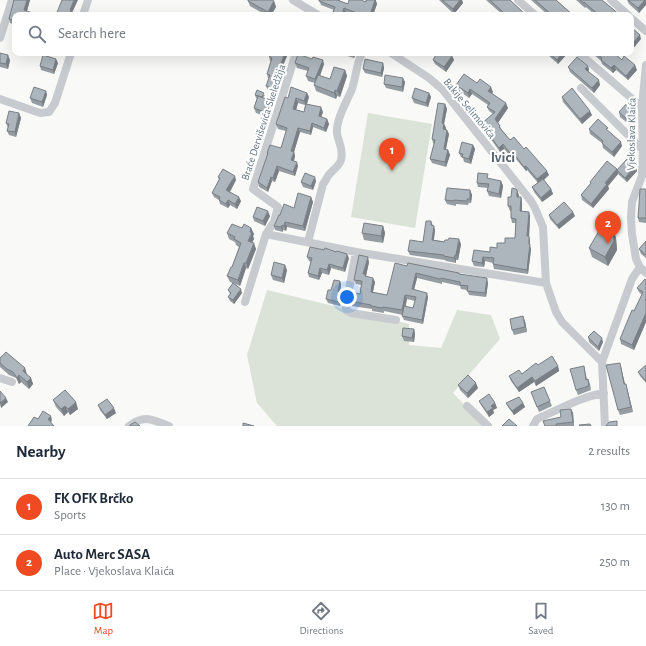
<!DOCTYPE html>
<html lang="en">
<head>
<meta charset="utf-8">
<style>
	body { margin:0; font-family:"Alegreya Sans",sans-serif; background:#f6f6f7; color:#1f2937 }
	.you { position:absolute; left:347px; top:297px; width:14px; height:14px; margin:-10px; border:3px solid #fff; border-radius:50%; background:#1a73e8; box-shadow:0 0 0 6px #1a73e833 }
	.badge { display:grid; place-items:center; width:26px; height:26px; border-radius:50%; background:#ef4a21; color:#fff; font-size:13px; font-weight:700 }
	.pin { position:absolute; translate:-50% -33px; filter:drop-shadow(0 1px 2px #0008) }
	.pin::after { content:''; position:absolute; top:21px; width:14px; height:12px; background:inherit; clip-path:polygon(0 0,100% 0,50% 100%) }
	.list { margin:0; padding:0; list-style:none }
	h2 { display:flex; justify-content:space-between; align-items:center; height:52px; margin:0; padding:0 16px; font-size:17px }
	h2 small { font-size:13px; font-weight:400; color:#747a83 }
	.list li { display:grid; grid-template-columns:26px 1fr auto; gap:12px; align-items:center; box-sizing:border-box; height:56px; padding:0 16px; border-top:1px solid #e0e1e3 }
	.list b { display:block; font-size:15px; white-space:nowrap }
	.list p { margin:0; font-size:13px; white-space:nowrap; color:#747a83 }
	.list em { font-size:13px; font-style:normal; color:#747a83 }
	.icon { flex:none; width:22px; height:22px; fill:none; stroke:currentColor; stroke-width:2; stroke-linecap:round; stroke-linejoin:round }
	.map { position:relative; flex:none; width:646px; height:426px; overflow:hidden }
	.search { position:absolute; background:#fff; box-shadow:0 4px 16px #0002; left:12px; right:12px; top:12px; height:44px; display:flex; align-items:center; gap:10px; box-sizing:border-box; padding:0 14px; border-radius:8px; color:#747a83; font-size:15px }
	.sheet { height:164px; background:#fff }
	nav { display:flex; justify-content:space-around; align-items:center; box-sizing:border-box; height:56px; border-top:1px solid #e0e1e3; background:#fff; font-size:11px; color:#747a83 }
	nav a { display:grid; justify-items:center; gap:2px }
	nav .on { color:#ef4a21 }
	.map>svg:first-child { display:block }
	.green { fill:#dbe2d7 }
	.lines { fill:none; stroke-linecap:round; stroke-linejoin:round }
	.minor { stroke:#c7cbcf; stroke-width:8 }
	.wall { fill:#959da2; fill-rule:evenodd }
	.shaded-wall { fill:#797f84 }
	.building { fill:#adb6bc; stroke:#797f84 }
	.labels { text-anchor:middle; stroke-width:4; stroke-linejoin:round; paint-order:stroke }
	.street-label { font-size:11px; fill:#627684; stroke:#fff }
	.district-label { font-size:15px; font-weight:bold; fill:#55646e; stroke:#fff }
</style>
</head>
<body>
<div class="map">
<svg width="646" height="426" viewBox="0 0 646 426">
	<rect width="100%" height="100%" fill="#f9f9f7"/>
	<path class="green" d="M368,113L432,124L415,228L351,217Z
		M267,290L409,324V345L441,348L457,310L491,315L500,339L453,393L484,426H277L257,403L247,355Z"/>
	<g class="lines">
		<path class="minor" d="M293,0L318,15
			M518,0L535,15
			M611,0L628,15
			M83,15L88,0
			M631,18L646,31
			M0,38L12,0
			M296,53L253,189L278,207L274,222L266,234L356,252L546,283
			M391,53L429,78L443,90L531,201L535,208L543,227L546,283L556,312L562,322L602,362
			M579,53L644,109
			M581,88L643,150
			M0,99L40,113L49,112L55,103L71,53
			M308,242L323,184C325,182 326,179 328,176C332,170 339,167 341,160C344,149 338,142 337,133C336,119 347,101 352,89C356,77 356,65 362,53
			M356,252L346,306V310L351,313L396,320
			M640,267L646,273
			M245,302L266,234
			M0,378L12,382
			M467,406L488,426
			M129,426C145,414 152,420 169,426
			M533,426L537,419L541,417C562,408 581,397 604,393
			M605,426L602,362L632,279L640,267L636,259L632,234L631,218L632,202L642,176L643,150L642,107L646,65"/>
	</g>
	<path class="wall" d="M14,0H30L27,11L15,15V25L10,23L9,19Z
		M319,0H340V1L348,4L376,0V1L377,4L373,15H352L346,13L345,15H334L333,12L334,10L321,5Z
		M439,0H462L463,3L454,14Z
		M486,0H510L526,15H503Z
		M531,0H556L573,15H548Z
		M576,0H602L620,15H595L586,7L585,8Z
		M627,0H646L639,13L629,4Z
		M248,1H274L276,7L271,15H266L250,6Z
		M0,53L10,60L8,69L0,67Z
		M343,53H356L354,58L344,55Z
		M547,53H567V54L558,64L548,55Z
		M592,53H614L622,60L637,70L628,80L616,70L613,73L602,64L601,61Z
		M269,56H287L282,68L283,71L275,93L268,90L266,86L269,79L268,78L267,74L271,61H270Z
		M452,56L454,60L446,72L435,64L433,60Z
		M58,63L54,74L41,70L40,66Z
		M295,63L324,64L320,76L330,79L345,70L347,76L340,97L337,96L336,99L316,91L314,85L315,83L308,81L306,76L308,71L297,68Z
		M383,63L384,68L382,77L365,73L363,69Z
		M588,66L589,70L588,71L600,85L594,93L570,72L568,67Z
		M405,82L403,92L386,88L384,84Z
		M477,83L493,92L492,93L508,108L498,123L502,130L510,140L524,149L549,175L544,180L551,189L553,194L542,202L534,192L532,187L538,183L527,170L526,171L516,159L514,161L504,149L500,152L483,128L481,124L493,114L489,111L487,107L488,105L472,94L469,98L458,90L456,85Z
		M46,91L47,95L43,107L32,103L30,98Z
		M307,93L309,97L307,104L323,112L321,117L327,119L329,124L326,132L313,127L311,135L300,132L294,152L295,156L294,161L298,166L295,176L279,171L275,182L272,181L268,192L259,187L258,182L268,155L267,153L281,148L286,131L278,129L276,124L288,98ZM298,103L305,105L304,112L296,110Z
		M429,93L431,97L428,107L414,103L412,98Z
		M255,95H265L263,98L273,105L269,117L256,113L254,108L257,98H256Z
		M562,97L592,115L582,124L563,102Z
		M445,104L447,109L444,124L446,128L445,129L449,134L446,149L448,150L450,155L446,167L432,163L430,159L434,144L433,143L432,139Z
		M635,108L637,113V119L631,126L620,117L619,112Z
		M19,113L21,118L16,137L9,135L7,131L8,128L6,123Z
		M589,129L610,132L622,146L614,157L603,148L602,143L590,134Z
		M473,145L475,149L471,164L464,162L463,158L461,157L459,153Z
		M635,166L637,171L627,182L619,175L618,174L608,186L609,189L593,208L582,200L581,195L590,184V182L617,170Z
		M218,177L236,180L230,192L241,201L237,209L230,205L228,208L220,204L219,200L214,197L212,193L219,180Z
		M489,179L501,181L503,186L501,198L489,196L487,191L488,188L478,187L477,183Z
		M316,181L313,190L303,187L301,182Z
		M646,189V223L639,222L638,218Z
		M470,190L472,195L471,203H469L468,205L456,204V206L447,204L445,200Z
		M519,195V197H521L522,202V211L530,216L529,237L530,241V246L531,249L528,274L494,269L493,264V263L485,261L484,267L474,266L472,261L497,248L505,243L515,238L516,223H512L511,218V211H510L508,206L511,197Z
		M311,197L313,202L305,231L287,227L286,231L283,230V232L275,230L274,226L280,215L294,208Z
		M549,215L575,216L559,229L550,219Z
		M270,216L265,226L254,221L253,217Z
		M431,221L435,230L434,240L461,244L458,260H456V263L446,261L445,260L410,255L408,251L423,242Z
		M383,226L385,233L383,243L364,240L362,233Z
		M242,228H251L254,234L253,236L254,239L252,243L256,249L248,269L246,268L240,286L230,282L227,276L232,267L239,247L236,245L235,242L229,239L227,233Z
		M613,229L616,238L617,250L608,266L592,257L589,248Z
		M646,241V258L641,254L639,249Z
		M307,257L349,258L345,272L331,268L329,275L322,273L319,280L309,277L308,273L311,262L309,261Z
		M369,262L366,276L375,282L373,292L387,295L407,266L459,273L460,274L488,283L486,297L469,295L467,290L461,289L460,286L442,282V284L417,278L414,290L428,297L423,324L404,320L402,316L403,315L384,311V313L372,311V309L352,306L350,301L360,294L361,285L356,284L354,280ZM407,299L415,301L413,308L405,306Z
		M287,270L284,283L273,280L271,275Z
		M646,280V322L634,350L621,344L620,339L642,295L639,292L637,288Z
		M340,281L341,285L340,292L342,297L340,306L328,303L326,299Z
		M228,290L242,293L234,304L230,301L228,297L230,294Z
		M525,321L527,332L514,335L512,330Z
		M414,329L415,334L414,342L404,341L402,336Z
		M588,337L603,342L599,351L589,342Z
		M0,358L25,368L27,375L31,378L33,384L29,389L21,382L19,384L16,378L9,375L0,367Z
		M538,365L558,366L559,371L536,386L534,382L519,392L511,381L509,376L522,374Z
		M646,365V383L640,376L638,372Z
		M584,366L587,379H588L590,384L591,390L578,395L576,390Z
		M621,367L625,384L627,388L633,412L620,415L618,410Z
		M458,385L478,388L468,398L460,390Z
		M544,387L552,406L539,412L531,392Z
		M53,400L78,409L70,415L68,412L64,416L56,407Z
		M479,401L495,403L497,408L493,410L494,413L489,417L481,405Z
		M506,403H523L525,407L514,415L508,407Z
		M98,405L116,413L107,419L100,410Z
		M571,409L573,413L574,426H545L561,417Z"/>
	<path class="shaded-wall" d="M27,0H30L26,14L24,10Z
		M74,0H78L72,13L73,15H70V10Z
		M374,0H376V1L377,4L373,15H370Z
		M460,0H462L463,3L454,14L453,9Z
		M645,0H646V5L639,13L638,8Z
		M274,1L276,7L271,15H269L268,12Z
		M344,8L346,13L345,15H342Z
		M640,35L641,39L632,50L631,45Z
		M285,53H286L287,56L282,68L283,71L275,93L274,89L280,66Z
		M353,53H356L354,58L352,54Z
		M562,53H567V54L558,64L557,60Z
		M8,55L10,60L8,69L6,64Z
		M452,56L454,60L446,72L444,67Z
		M56,59L58,63L54,74L53,70Z
		M323,60L324,64L317,84L315,79Z
		M383,63L384,68L382,77L381,73Z
		M614,65L616,70L613,73L611,68Z
		M635,65L637,70L628,80L626,76Z
		M588,66L589,70L587,73L585,69Z
		M345,70L347,76L340,97L337,91Z
		M403,78L405,82L403,92L402,87Z
		M599,80L600,85L594,93L592,88Z
		M491,87L493,92L490,96L488,91Z
		M470,89L472,94L469,98L468,93Z
		M335,90L337,96L336,99L334,93Z
		M46,91L47,95L43,107L42,102Z
		M307,93L309,97L306,106L304,101Z
		M429,93L431,97L428,107L426,103Z
		M296,98L298,103L295,114L293,109Z
		M272,101L273,105L269,117L267,113Z
		M506,103L508,108L497,124L495,119Z
		M445,104L447,109L444,124L446,128L445,133L442,123Z
		M321,107L323,112L320,120L319,116Z
		M635,108L637,113V119L631,126L629,121Z
		M590,111L592,115L582,124L580,119Z
		M19,113L21,118L16,137L15,132Z
		M327,119L329,124L326,132L324,128Z
		M312,123L313,127L311,135L310,131Z
		M298,128L300,132L294,152L295,156L293,164L291,160V151Z
		M447,130L449,134L445,153L444,149Z
		M621,142L622,146L614,157L612,152Z
		M503,144L504,149L500,152L499,148Z
		M473,145L475,149L471,164L469,159Z
		M448,150L450,155L446,167L445,162Z
		M514,154L516,159L514,161L512,156Z
		M297,162L298,166L295,176L293,172Z
		M277,166L279,171L275,182L273,178Z
		M526,166L527,170L526,171L524,167Z
		M635,166L637,171L627,182L625,178Z
		M617,169L618,174L608,186L609,189L593,208L591,204L605,183Z
		M547,171L549,175L538,184L537,179Z
		M235,176L236,180L228,195L226,190Z
		M271,177L272,181L268,192L267,188Z
		M315,177L316,181L313,190L311,186Z
		M501,181L503,186L501,198L499,194Z
		M551,189L553,194L542,202L541,198Z
		M470,190L472,195L471,203L470,199Z
		M517,190L519,195L518,202L517,197Z
		M239,197L241,201L237,209L235,204Z
		M311,197L313,202L305,231L303,226Z
		M521,197L522,202V216L520,211Z
		M228,200L230,205L228,208L226,204Z
		M268,211L270,216L265,226L263,221Z
		M529,212L530,216L529,237L530,241V246L531,249L528,274L527,270V236Z
		M573,212L575,216L559,229L557,225Z
		M285,222L287,227L286,231L284,226Z
		M282,225L283,230V232L281,227Z
		M383,226L385,233L383,243L381,236Z
		M434,226L435,230L433,245L432,240Z
		M251,228L254,234L253,236L254,239L250,246L248,241L250,232Z
		M613,229L616,238L617,250L608,266L605,257Z
		M459,239L461,244L458,260L456,255Z
		M254,243L256,249L248,269L246,263Z
		M347,254L349,258L345,272L343,268Z
		M455,255L456,260V263L454,258Z
		M368,257L369,262L366,276L367,279L363,274Z
		M483,257L485,261L484,267L482,263Z
		M244,263L246,268L240,286L238,280Z
		M329,264L331,268L329,275L327,270Z
		M285,265L287,270L284,283L282,278Z
		M320,268L322,273L319,280L318,276Z
		M416,273L417,278L413,293L412,289Z
		M373,278L375,282L372,296L371,292Z
		M487,278L488,283L486,297L485,293Z
		M340,281L341,285L339,296L338,292Z
		M241,289L242,293L234,304L233,300Z
		M341,293L342,297L340,306L339,302Z
		M427,293L428,297L423,324L422,320Z
		M405,295L407,299L404,315L402,310Z
		M646,313V322L634,350L632,345Z
		M523,316L525,321L527,332L525,327Z
		M414,329L415,334L414,342L412,338Z
		M602,338L603,342L599,351L598,347Z
		M620,363L621,367L626,389L624,384Z
		M558,366L559,371L536,386L535,381Z
		M25,368L27,375L23,371Z
		M19,375L21,382L19,384L17,378Z
		M532,377L534,382L519,392L517,388Z
		M31,378L33,384L29,389L27,382Z
		M476,383L478,388L468,398L467,393Z
		M626,384L633,412L631,407Z
		M6,398L8,402L1,408L0,403Z
		M76,402L78,409L70,415L68,409Z
		M495,403L497,408L493,410L494,413L489,417L487,412L491,406Z
		M523,403L525,407L514,415L512,411Z
		M65,406L68,412L64,416L61,409Z
		M114,408L116,413L107,419L105,415Z
		M571,409L573,413L574,426L573,422Z
		M51,416L52,420L50,424L48,419Z"/>
	<path class="building" d="M14,0H27L24,10L38,15H15V21L9,19Z
		M62,0H74L70,10H71L70,15H56Z
		M248,0H272L274,1L268,12L248,1Z
		M319,0H337L348,4L349,0H361L366,2V0H375L370,15H358L359,14L344,8L342,15L333,12L335,7L319,1Z
		M442,0H460L453,9Z
		M490,0H510L526,15H506Z
		M535,0H556L573,15H552Z
		M580,0H602L620,15H599L584,2V3Z
		M628,0H645L638,8Z
		M631,27L640,35L631,45Z
		M0,53L8,55L6,64L0,63Z
		M270,53H285L280,66L282,67L274,89L266,86L270,75L267,74L272,58L269,56Z
		M437,53H448L452,56L444,67L433,60Z
		M549,53H562L557,60Z
		M595,53H614L622,60L624,56L635,65L626,76L614,65L611,68L601,60L602,58Z
		M298,54L312,59L313,57L323,60L315,79L306,76L309,68L295,63Z
		M43,55L56,59L53,70L40,66Z
		M577,57L588,66L585,69L599,80L592,88L568,67Z
		M365,59L383,63L381,73L363,69Z
		M334,67L345,70L337,91L335,90L334,93L314,85L318,75L330,79Z
		M464,74L477,83L480,79L491,87L488,91L506,103L495,119L500,126L499,127L510,140L514,137L524,149L526,147L547,171L537,179L526,166L524,167L514,154L512,156L503,144L499,148L481,124L495,112L487,107L490,103L470,89L468,93L456,85Z
		M385,75L403,78L402,87L384,84Z
		M34,87L46,91L42,102L30,98Z
		M291,87L307,93L304,101L296,98L293,109L304,112L306,104L321,107L319,116L327,119L324,128L312,123L310,131L298,128L291,151L294,152L291,160L297,162L293,172L277,166L273,178L271,177L267,188L258,182L268,153H267L270,145L281,148L287,128L276,124L285,97L288,98Z
		M415,88L429,93L426,103L412,98Z
		M572,88L590,111L580,119L562,97Z
		M257,90L264,93L262,97L255,95Z
		M258,96L272,101L267,113L254,108Z
		M628,102L635,108V114L629,121L619,112Z
		M438,103L445,104L442,123L444,124L443,129L447,130L444,149L448,150L445,162L430,159L435,140L432,139Z
		M9,111L19,113L15,132L7,131L9,124L6,123Z
		M598,119L608,128L606,129L621,142L612,152L602,143L603,141L589,129Z
		M462,142L473,145L469,159L462,157L463,154L459,153Z
		M627,159L635,166L625,178L617,170Z
		M607,161L617,169L605,183L607,184L591,204L581,195L591,183L590,182Z
		M223,169L235,176L226,190L239,197L235,204L228,200L226,204L219,200L220,197L212,193L220,178L218,177Z
		M305,173L315,177L311,186L301,182Z
		M478,173L488,174L487,178L501,181L499,194L487,191L489,184L477,183Z
		M543,179L551,189L541,198L532,187Z
		M447,188L470,190V199H467V201L454,200V201L445,200Z
		M512,188L516,189L517,190V197H521L520,211L529,212L527,236H529V244H530L527,270L493,264L494,258L483,257L482,263L472,261L474,250L490,252V247L497,248V243H505V238H515L516,219L511,218V206H508V197H511Z
		M640,189H646V218H638Z
		M298,193L311,197L303,226L285,222L284,226L282,225L281,227L274,226L279,215H280L284,204L294,208Z
		M564,202L573,212L557,225L549,215Z
		M257,207L268,211L263,221L253,217Z
		M426,221H431V225L434,226L432,240L444,242L445,240H448L449,238L459,239L456,255H455L454,258L444,256V255L408,251L410,240L423,242Z
		M364,223L383,226L381,236L362,233Z
		M232,224L242,228L244,224L251,228L250,232L252,233L248,241L254,243L246,263H244L238,280L227,276L231,267H232L241,243L234,239L235,237L227,233Z
		M603,224L613,229L614,241L605,257L589,248Z
		M646,241V255L639,249Z
		M310,247L324,250L325,248L336,252L337,251L347,254L343,268L329,264L327,270L320,268L318,276L308,273L312,258L307,257Z
		M359,255L368,257L363,274H365V276L373,278L371,292L387,295L395,263L407,266L408,263L459,273V274L487,278L485,293L467,291L468,286L460,285V282L441,278L440,279L416,273L412,289L427,293L422,320L402,316L404,306L413,308L416,297L405,295L402,310L383,307L382,308L371,306V305L350,301L352,292L360,294L362,281L354,280Z
		M274,262L285,265L282,278L271,275Z
		M645,279L646,280V299L645,300H646V313L632,345L620,339L632,310L634,311L643,292L637,288Z
		M334,280L340,281L338,292L341,293L339,302L326,299L328,290H331Z
		M233,283L241,289L233,300L228,297L231,293L228,290Z
		M523,316L525,327L512,330L510,319Z
		M403,328L414,329L412,338L402,336Z
		M594,331L602,338L598,347L588,337Z
		M6,352L25,368L23,371L31,378L27,382L19,375L17,378L13,372L7,369L0,363V358Z
		M552,356L558,366L535,381L532,377L517,388L509,376L519,370L522,374L536,363L538,365Z
		M620,363L624,384H626L631,407L618,410L606,365Z
		M646,365V381L638,372Z
		M584,366L586,380L588,379L589,386L576,390L570,369Z
		M468,375L476,383L467,393L458,385Z
		M544,387L550,401L537,407L531,392Z
		M65,390L76,402L68,409L65,406L61,409L53,400Z
		M0,391L6,398L0,403Z
		M489,394L495,403L491,406L493,408L487,412L479,401Z
		M519,397L523,403L512,411L506,403Z
		M107,399L114,408L105,415L98,405Z
		M571,409L573,422L556,424L557,426H545L543,421L561,417L560,410Z
		M43,411L51,416L48,419L54,426H28L34,417L38,419Z
		M509,419L517,426H502Z
		M617,421V426H606L609,422Z
		M135,422L140,426H130V425Z
		M243,423L254,426H243Z
		M590,424L591,426H580L579,425Z"/>
	<g class="labels">
		<g class="street-label">
			<text transform="translate(470 108) rotate(50)" y="4">Bakije Selimovića</text>
			<text transform="translate(263 122) rotate(-72)" y="4">Braće Derviševića-Skeledžija</text>
			<text transform="translate(631 134) rotate(-89)" y="4">Vjekoslava Klaića</text>
		</g>
		<g class="district-label">
			<text x="503" y="162">Ivici</text>
		</g>
	</g>
</svg>
<div class="you"></div>
<div class="pin badge" style="left:392px;top:171px">1</div>
<div class="pin badge" style="left:608px;top:244px">2</div>
<div class="search"><svg class="icon" aria-label="search" viewBox="0 0 24 24"><circle cx="10" cy="10" r="6"/><path d="M15 15l6 6"/></svg>Search here</div>
</div>
<section class="sheet">
<h2>Nearby<small>2 results</small></h2>
<ul class="list">
<li><span class="badge">1</span><div><b>FK OFK Brčko</b><p>Sports</p></div><em>130 m</em></li>
<li><span class="badge">2</span><div><b>Auto Merc SASA</b><p>Place · Vjekoslava Klaića</p></div><em>250 m</em></li>
</ul>
</section>
<nav>
<a class="on"><svg class="icon" aria-label="map" viewBox="0 0 24 24"><path d="M3 6l6-2 6 2 6-2v14l-6 2-6-2-6 2zM9 4v14M15 6v14"/></svg>Map</a>
<a><svg class="icon" aria-label="directions" viewBox="0 0 24 24"><path d="M12 3l9 9-9 9-9-9zM9 14v-3h6M13 9l2 2-2 2"/></svg>Directions</a>
<a><svg class="icon" aria-label="saved" viewBox="0 0 24 24"><path d="M7 4h10v16l-5-4-5 4z"/></svg>Saved</a>
</nav>
</body>
</html>
